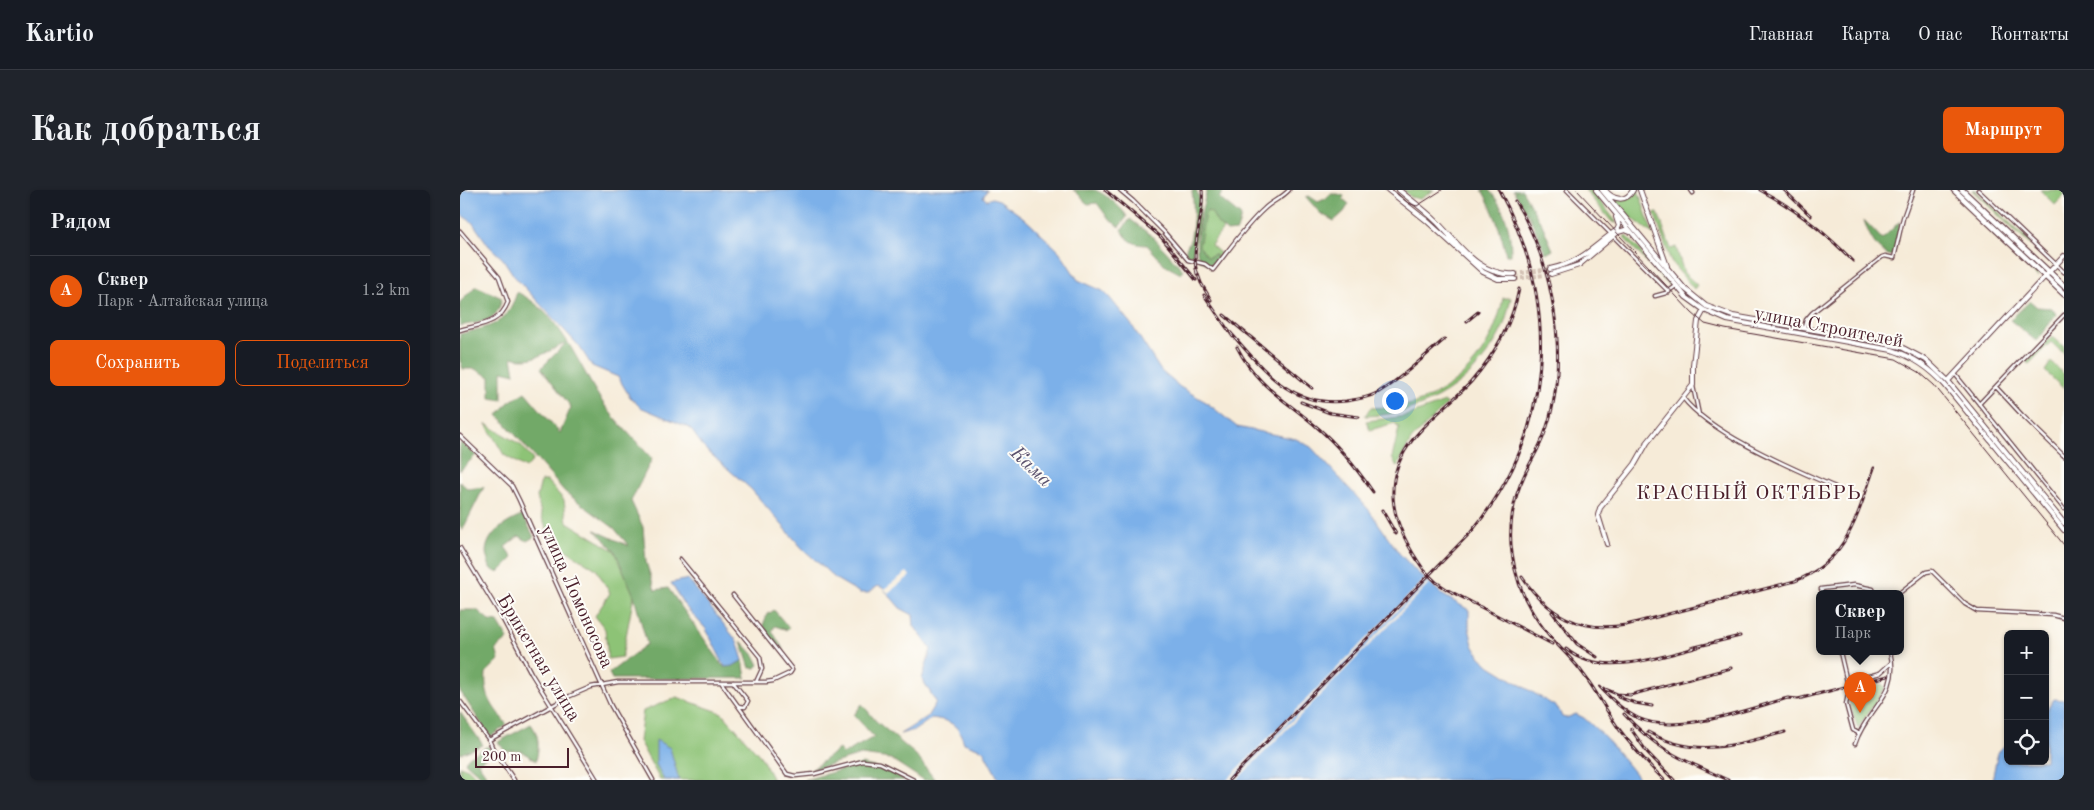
<!DOCTYPE html>
<html lang="ru">
<head>
<meta charset="utf-8">
<style>
	body { margin:0; font-family:"Old Standard TT",serif; background:#20242c; color:#f1f3f6 }
	.controls { position:absolute; right:15px; bottom:15px; display:grid; overflow:hidden; border-radius:8px; box-shadow:0 1px 4px #0004 }
	.controls button { width:45px; height:45px; display:grid; place-items:center; padding:0; border:0; border-bottom:1px solid #363941; background:#171b24; color:#f1f3f6; font:25px sans-serif }
	.scale { position:absolute; left:15px; bottom:12px; width:94px; box-sizing:border-box; padding-left:5px; border:2px solid #4a1f2b; border-top:0; font-size:14px; line-height:18px; white-space:nowrap; color:#4a1f2b; -webkit-text-stroke:4px #fdfcf7; paint-order:stroke }
	.you { position:absolute; left:934px; top:210px; width:18px; height:18px; margin:-12px; border:4px solid #fff; border-radius:50%; background:#1a73e8; box-shadow:0 0 0 8px #1a73e833 }
	.badge { display:grid; place-items:center; width:32px; height:32px; border-radius:50%; background:#ea580c; color:#fff; font-size:16px; font-weight:700 }
	.pin { position:absolute; translate:-50% -41px; filter:drop-shadow(0 1px 2px #0008) }
	.pin::after { content:''; position:absolute; top:26px; width:18px; height:15px; background:inherit; clip-path:polygon(0 0,100% 0,50% 100%) }
	.popup { position:absolute; left:1356px; top:400px; width:88px; height:65px; box-sizing:border-box; display:grid; place-content:center; border-radius:8px; background:#171b24; filter:drop-shadow(0 1px 4px #0005); font-size:16px; white-space:nowrap; color:#9ea1a6 }
	.popup b { font-size:19px; color:#f1f3f6 }
	.popup::after { content:''; position:absolute; left:50%; top:100%; margin-left:-10px; border:10px solid transparent; border-top-color:#171b24 }
	.list { margin:0; padding:0; list-style:none }
	h2 { display:flex; justify-content:space-between; align-items:center; height:65px; margin:0; padding:0 20px; font-size:21px }
	h2 small { font-size:16px; font-weight:400; color:#9ea1a6 }
	.list li { display:grid; grid-template-columns:32px 1fr auto; gap:15px; align-items:center; box-sizing:border-box; height:70px; padding:0 20px; border-top:1px solid #363941 }
	.list b { display:block; font-size:19px; white-space:nowrap }
	.list p { margin:0; font-size:16px; white-space:nowrap; color:#9ea1a6 }
	.list em { font-size:16px; font-style:normal; color:#9ea1a6 }
	.actions { display:flex; gap:10px; padding:15px 20px }
	.actions a { flex:1; padding:11px 0; border:1px solid #ea580c; border-radius:8px; text-align:center; font-size:18px; color:#ea580c }
	.actions .main { background:#ea580c; color:#fff }
	.icon { flex:none; width:28px; height:28px; fill:none; stroke:currentColor; stroke-width:2; stroke-linecap:round; stroke-linejoin:round }
	.map { position:relative; flex:none; width:1604px; height:590px; overflow:hidden; border-radius:8px }
	header { display:flex; align-items:center; gap:30px; box-sizing:border-box; height:70px; padding:0 25px; background:#171b24; border-bottom:1px solid #363941 }
	header strong { font-size:24px }
	nav { display:flex; gap:28px; margin-inline-start:auto; font-size:18px }
	.intro { display:flex; align-items:center; justify-content:space-between; box-sizing:border-box; height:120px; padding:0 30px }
	h1 { margin:0; font-size:35px }
	.button { padding:12px 22px; border-radius:8px; background:#ea580c; color:#fff; font-size:18px; font-weight:700 }
	main { display:flex; gap:30px; padding:0 30px }
	aside { flex:1; background:#171b24; border-radius:8px; box-shadow:0 1px 4px #0004 }
	.map>svg:first-child { display:block }
	.green { fill:#8dc376; stroke:#6c7150 }
	.forest { fill:#72a967; stroke:#5e6449 }
	.water { fill:#7bb0e9; stroke:#62688a }
	.pier { fill:#f6ebd8 }
	.lines { fill:none; stroke-linecap:round; stroke-linejoin:round }
	.secondary-tunnel { stroke:#d4c2b5; stroke-width:4; stroke-dasharray:4 2; stroke-linecap:butt }
	.street-casing { stroke:#643e45; stroke-width:5 }
	.secondary-casing { stroke:#643e45; stroke-width:6 }
	.primary-casing { stroke:#643e45; stroke-width:7 }
	.street { stroke:#fff; stroke-width:2.5 }
	.secondary { stroke:#fff; stroke-width:4 }
	.primary { stroke:#fff; stroke-width:4.5 }
	.tram { stroke:#4a1f2b; stroke-width:1 }
	.rail-casing { stroke:#4a1f2b; stroke-width:3 }
	.rail { stroke:#fdfcf7; stroke-width:1; stroke-dasharray:4; stroke-linecap:butt }
	.labels { text-anchor:middle; stroke-width:4; stroke-linejoin:round; paint-order:stroke }
	.street-label { font-size:19px; fill:#4a1f2b; stroke:#fdfcf7 }
	.water-label { font-size:20px; font-style:italic; fill:#5b526e; stroke:#fdfcf7 }
	.neighbourhood-label { font-size:20px; letter-spacing:1px; fill:#4a1f2b; stroke:#fdfcf7 }
</style>
</head>
<body>
<header>
<strong>Kartio</strong>
<nav><a>Главная</a><a>Карта</a><a>О нас</a><a>Контакты</a></nav>
</header>
<div class="intro"><h1>Как добраться</h1><a class="button">Маршрут</a></div>
<main>
<aside>
<h2>Рядом<small></small></h2>
<ul class="list">
<li><span class="badge">A</span><div><b>Сквер</b><p>Парк · Алтайская улица</p></div><em>1.2 km</em></li>
</ul>
<div class="actions"><a class="main">Сохранить</a><a>Поделиться</a></div>
</aside>
<div class="map">
<svg width="1604" height="590" viewBox="0 0 1604 590">
	<rect width="100%" height="100%" fill="#fdfcf7"/>
	<filter id="ink" filterUnits="userSpaceOnUse"><feTurbulence type="fractalNoise" baseFrequency=".02" numOctaves="2"/><feDisplacementMap in="SourceGraphic" scale="10" xChannelSelector="R" yChannelSelector="G"/><feConvolveMatrix kernelMatrix="1 2 1 2 8 2 1 2 1" color-interpolation-filters="sRGB"/></filter>
	<filter id="wash" filterUnits="userSpaceOnUse"><feTurbulence type="fractalNoise" baseFrequency=".0096" numOctaves="4" result="noise"/><feDisplacementMap in="SourceGraphic" scale="20" xChannelSelector="R" yChannelSelector="G"/><feGaussianBlur stdDeviation="1.12" result="paint"/><feColorMatrix in="noise" values="0 0 0 0 0 0 0 0 0 0 0 0 0 0 0 0 0 1.4 0 .05"/><feComposite in="paint" operator="in"/></filter>
	<g filter="url(#wash)">
		<rect width="100%" height="100%" fill="#f6ebd8"/>
		<path class="green" d="M943,0H974L960,9L951,7Z
			M1125,0H1132L1157,33L1152,32Z
			M1174,0H1178L1193,44L1172,28L1170,29L1153,9C1163,12 1169,9 1174,0Z
			M1512,0H1515L1573,55H1570Z
			M1580,0H1604V5L1595,15Z
			M747,21L751,22L763,39L751,55L761,64L758,68L755,64L748,67L739,56L744,25Z
			M1194,23H1198L1211,59L1216,57L1224,83L1237,95L1234,99L1211,72Z
			M1536,44L1538,49L1541,48L1579,86L1578,87L1533,45Z
			M1166,46L1179,59L1183,66L1191,71L1212,95L1211,98L1164,48Z
			M1043,108H1051C1048,118 1047,128 1043,137C1018,191 965,226 905,226L910,218C922,217 933,218 945,216C999,202 1033,161 1043,108Z
			M1592,146L1604,157V164L1591,152L1569,174L1566,172Z
			M1591,172L1604,184V199L1585,181Z
			M985,212L987,214L951,250L937,277L932,268L939,238L935,233L910,240L906,231L946,226Z
			M26,234L61,255L73,270L66,278L44,265Z
			M81,291H87L104,310L107,332L155,361L174,405L162,467L148,469L145,439L135,426L150,403L136,379L92,351L82,328L77,307Z
			M1422,494L1425,498L1398,538L1389,512V506L1415,495Z
			M217,507L262,523L301,567L313,590H200L179,551L183,521Z
			M0,576L10,580L19,590H0Z"/>
		<path class="forest" d="M613,0C620,0 627,0 634,0C642,1 664,19 667,27L659,37L648,28L637,13L628,14C622,10 620,4 613,0Z
			M733,0H736C745,13 734,48 733,64L729,66L725,64C725,57 730,53 731,46C734,31 734,16 732,1Z
			M747,0H764L759,8L781,26L777,41L767,42L758,34L751,22L747,21L745,24L739,56L748,67L755,64L758,68L755,72L750,75L740,70C731,58 743,15 747,0Z
			M1022,0H1029C1046,19 1051,41 1051,65H1046C1041,41 1034,21 1022,0Z
			M1053,0H1062L1080,32H1081L1093,60L1088,63L1085,62L1070,28Z
			M870,4H878L884,6L883,9L889,14L884,22L874,31L860,23L846,7L849,6L858,12L867,8Z
			M670,29L693,47L723,80L721,84L706,76L687,55C675,55 667,51 662,40Z
			M1404,30L1422,49L1440,31L1436,56L1432,66C1417,63 1408,44 1404,30Z
			M16,96L42,108C37,134 22,131 0,136V112Z
			M57,102C100,123 117,172 141,210C155,231 176,250 192,269L171,311L183,337L186,372L195,400L208,398L264,477L273,476L283,470L286,488L152,489L149,483L187,454L174,406L155,361L135,340L169,356L154,338L105,302L38,225L49,212L65,202L100,243L111,217L81,178L106,153C87,161 73,174 52,167L55,184L42,181V210L30,208V187L15,179H3L0,170V144C30,136 47,136 57,102Z
			M1570,111L1577,117L1592,118L1596,124L1582,145L1576,151L1550,130Z
			M1,253L16,265L0,281V255Z
			M0,292L8,299L24,297L2,341L0,335Z
			M63,325L74,347L67,351L59,346L45,357L53,368L38,383L30,378C29,373 26,367 26,362C27,342 48,332 63,325Z
			M0,420H17L30,431L38,432L48,449L36,459L39,470L26,483C24,508 33,516 47,535L30,547L0,501Z
			M314,420L329,438L327,440L315,436L312,441L325,462L310,446L303,435L307,425Z
			M281,451L294,465L299,475L296,478H290Z
			M402,514L416,531L456,565L475,590H463L431,569L401,565L351,580L379,559L383,564L414,547L394,525Z
			M0,522L23,555L0,564Z
			M71,534C80,546 79,557 76,571L62,561H45L38,552Z
			M26,557H29L32,562L18,573L28,588L26,589C24,589 7,574 5,572L9,567Z
			M402,574L433,582L445,590H344Z"/>
		<path class="water" d="M0,0H527L523,7L527,10L532,8L539,10L564,28L599,61L618,90L643,101L649,107L671,134L701,181L720,197L746,212L777,237L836,249L851,257L909,320L939,363L956,381L983,405L1009,420V438L1013,455L1020,467L1030,476L1098,518L1102,527L1106,528L1116,524L1124,528L1145,547L1180,590H539L523,560L504,553C498,534 491,531 472,528L455,540L440,544L467,527L476,512L462,489L471,459L454,436L453,425L440,418L423,398L418,396L408,403H400L376,389L342,358L291,299L245,259L230,238L180,217L170,207L158,187L132,176L119,156L54,86L43,69L29,56L12,32L0,24Z
			M228,389L277,451L283,470L273,476L265,477L246,439L224,415L211,393Z
			M1594,509L1604,510V590H1532L1538,562L1548,552V571H1585V523Z
			M196,550L210,558L219,590H204L196,574Z"/>
		<path class="pier" d="M447,382L450,386L428,403L424,399Z
			M966,388L968,389L771,590H767Z
			M969,391L971,392L777,590H774Z"/>
	</g>
	<g filter="url(#ink)">
		<g class="lines">
			<path class="secondary-tunnel" d="M1055,84L1090,79
				M1055,89L1091,84"/>
			<defs>
				<path id="street" d="M660,0L673,11L704,42L728,70L745,74L753,80C769,60 785,36 804,19C812,11 822,8 829,0
					M1107,0L1209,102
					M1231,0L1233,3
					M1518,0L1604,82
					M0,41L39,87L48,112C40,134 21,134 0,140
					M1195,106L1206,103L1216,96
					M1344,138L1346,130L1352,123L1422,67L1425,66L1434,68L1443,28L1453,0
					M1495,184L1604,319
					M1233,196L1239,225
					M1536,197L1562,225L1604,266
					M1223,208C1251,244 1332,278 1375,297
					M1519,214L1604,125
					M0,246L52,296L59,310L151,516L193,590
					M0,358L40,424L71,483L137,590
					M220,369L300,467L302,479L296,492
					M1363,404L1361,399L1394,395L1413,399L1415,404
					M1438,404L1466,382L1472,381L1505,414L1517,421L1593,425L1604,428
					M1380,462L1387,492L1420,483L1431,473
					M261,492L327,584L335,586L354,584L403,571L420,573L454,590
					M273,492L288,511L285,517L279,516
					M1388,505L1386,514L1393,540L1398,543
					M0,511L29,550L33,559L54,590
					M29,550L110,506L131,497L158,492H306L313,491L330,483L332,480L331,478L273,405
					M1395,554C1407,517 1441,505 1430,462"/>
				<path id="secondary" d="M928,0L967,31L1023,82L1038,89H1055
					M939,0C952,11 965,20 977,32C999,54 1019,87 1055,84
					M1136,0L1226,107L1244,120L1267,130L1432,160C1454,167 1470,178 1485,195L1604,340
					M1142,0L1224,98L1246,116L1273,126L1394,147L1441,157L1466,170L1488,191L1604,333
					M1145,0C1153,10 1166,13 1173,0
					M1180,0L1207,76
					M1090,79C1124,71 1131,58 1157,40L1159,36L1156,27
					M1091,84L1119,75L1158,42L1165,40L1170,42
					M1488,191L1604,66
					M1147,354L1138,325L1140,318L1175,274L1187,253L1233,195V175L1238,131L1244,120"/>
				<path id="primary" d="M1494,0L1604,104
					M1502,0L1604,96"/>
			</defs>
			<use href="#street" class="street-casing"/>
			<use href="#secondary" class="secondary-casing"/>
			<use href="#primary" class="primary-casing"/>
			<use href="#street" class="street"/>
			<use href="#secondary" class="secondary"/>
			<use href="#primary" class="primary"/>
			<path class="tram" d="M933,0L948,13L957,16L982,0
				M1117,0L1232,123L1245,134L1265,139L1436,169L1459,182L1474,195L1604,355"/>
			<defs>
				<path id="rail" d="M645,0L701,47L736,90
					M1300,0C1336,19 1365,42 1393,71
					M1324,0L1351,26
					M1055,11C1095,73 1111,175 1084,245C1079,259 1070,272 1064,286C1053,309 1048,338 1052,363C1056,393 1069,422 1089,445C1100,459 1114,470 1124,485C1137,502 1146,521 1159,539C1172,557 1188,574 1204,590
					M736,79L741,93L751,110
					M737,84C730,54 745,28 742,0
					M744,105L773,147
					M764,125L852,198
					M1007,131L1018,122
					M770,142C804,180 830,218 886,211C899,209 912,207 922,200C945,186 965,165 985,149
					M777,157C798,198 825,209 858,238C879,256 897,279 913,302
					M841,212L870,223L899,227
					M922,320L936,344
					M964,380C934,338 917,293 954,248C971,227 993,211 1011,192C1035,164 1052,135 1059,99
					M965,381L976,392L988,400L1092,454
					M1062,387C1088,425 1120,443 1166,435L1335,391C1387,372 1397,326 1414,278
					M1092,422L1117,454L1137,467
					M1231,458L1280,446
					M1106,459C1139,488 1201,467 1238,457
					M1140,497C1151,509 1163,521 1178,528C1217,546 1287,519 1328,508L1338,509L1428,486
					M1145,499L1157,504L1170,505L1271,478
					M1158,507L1175,513L1192,516
					M1164,524C1197,561 1224,570 1268,590
					M1171,539L1187,562L1214,590
					M1188,542C1237,569 1274,555 1325,542
					M769,590L1011,342C1095,241 1101,114 1039,0"/>
			</defs>
			<use href="#rail" class="rail-casing"/>
			<use href="#rail" class="rail"/>
		</g>
	</g>
	<g class="labels">
		<g class="street-label">
			<text transform="translate(1369 136) rotate(11)" y="7">улица Строителей</text>
			<text transform="translate(118 406) rotate(66)" y="7">улица Ломоносова</text>
			<text transform="translate(80 467) rotate(59)" y="7">Брикетная улица</text>
		</g>
		<g class="water-label">
			<text transform="translate(572 276) rotate(44)" y="7">Кама</text>
		</g>
		<g class="neighbourhood-label">
			<text x="1289" y="309">КРАСНЫЙ ОКТЯБРЬ</text>
		</g>
	</g>
</svg>
<div class="controls">
<button>+</button>
<button>−</button>
<button><svg class="icon" aria-label="locate" viewBox="0 0 24 24"><circle cx="12" cy="12" r="6"/><path d="M12 2v4M12 18v4M2 12h4M18 12h4"/></svg></button>
</div>
<div class="scale">200 m</div>
<div class="you"></div>
<div class="pin badge" style="left:1400px;top:523px">A</div>
<div class="popup"><b>Сквер</b>Парк</div>
</div>
</main>
</body>
</html>
